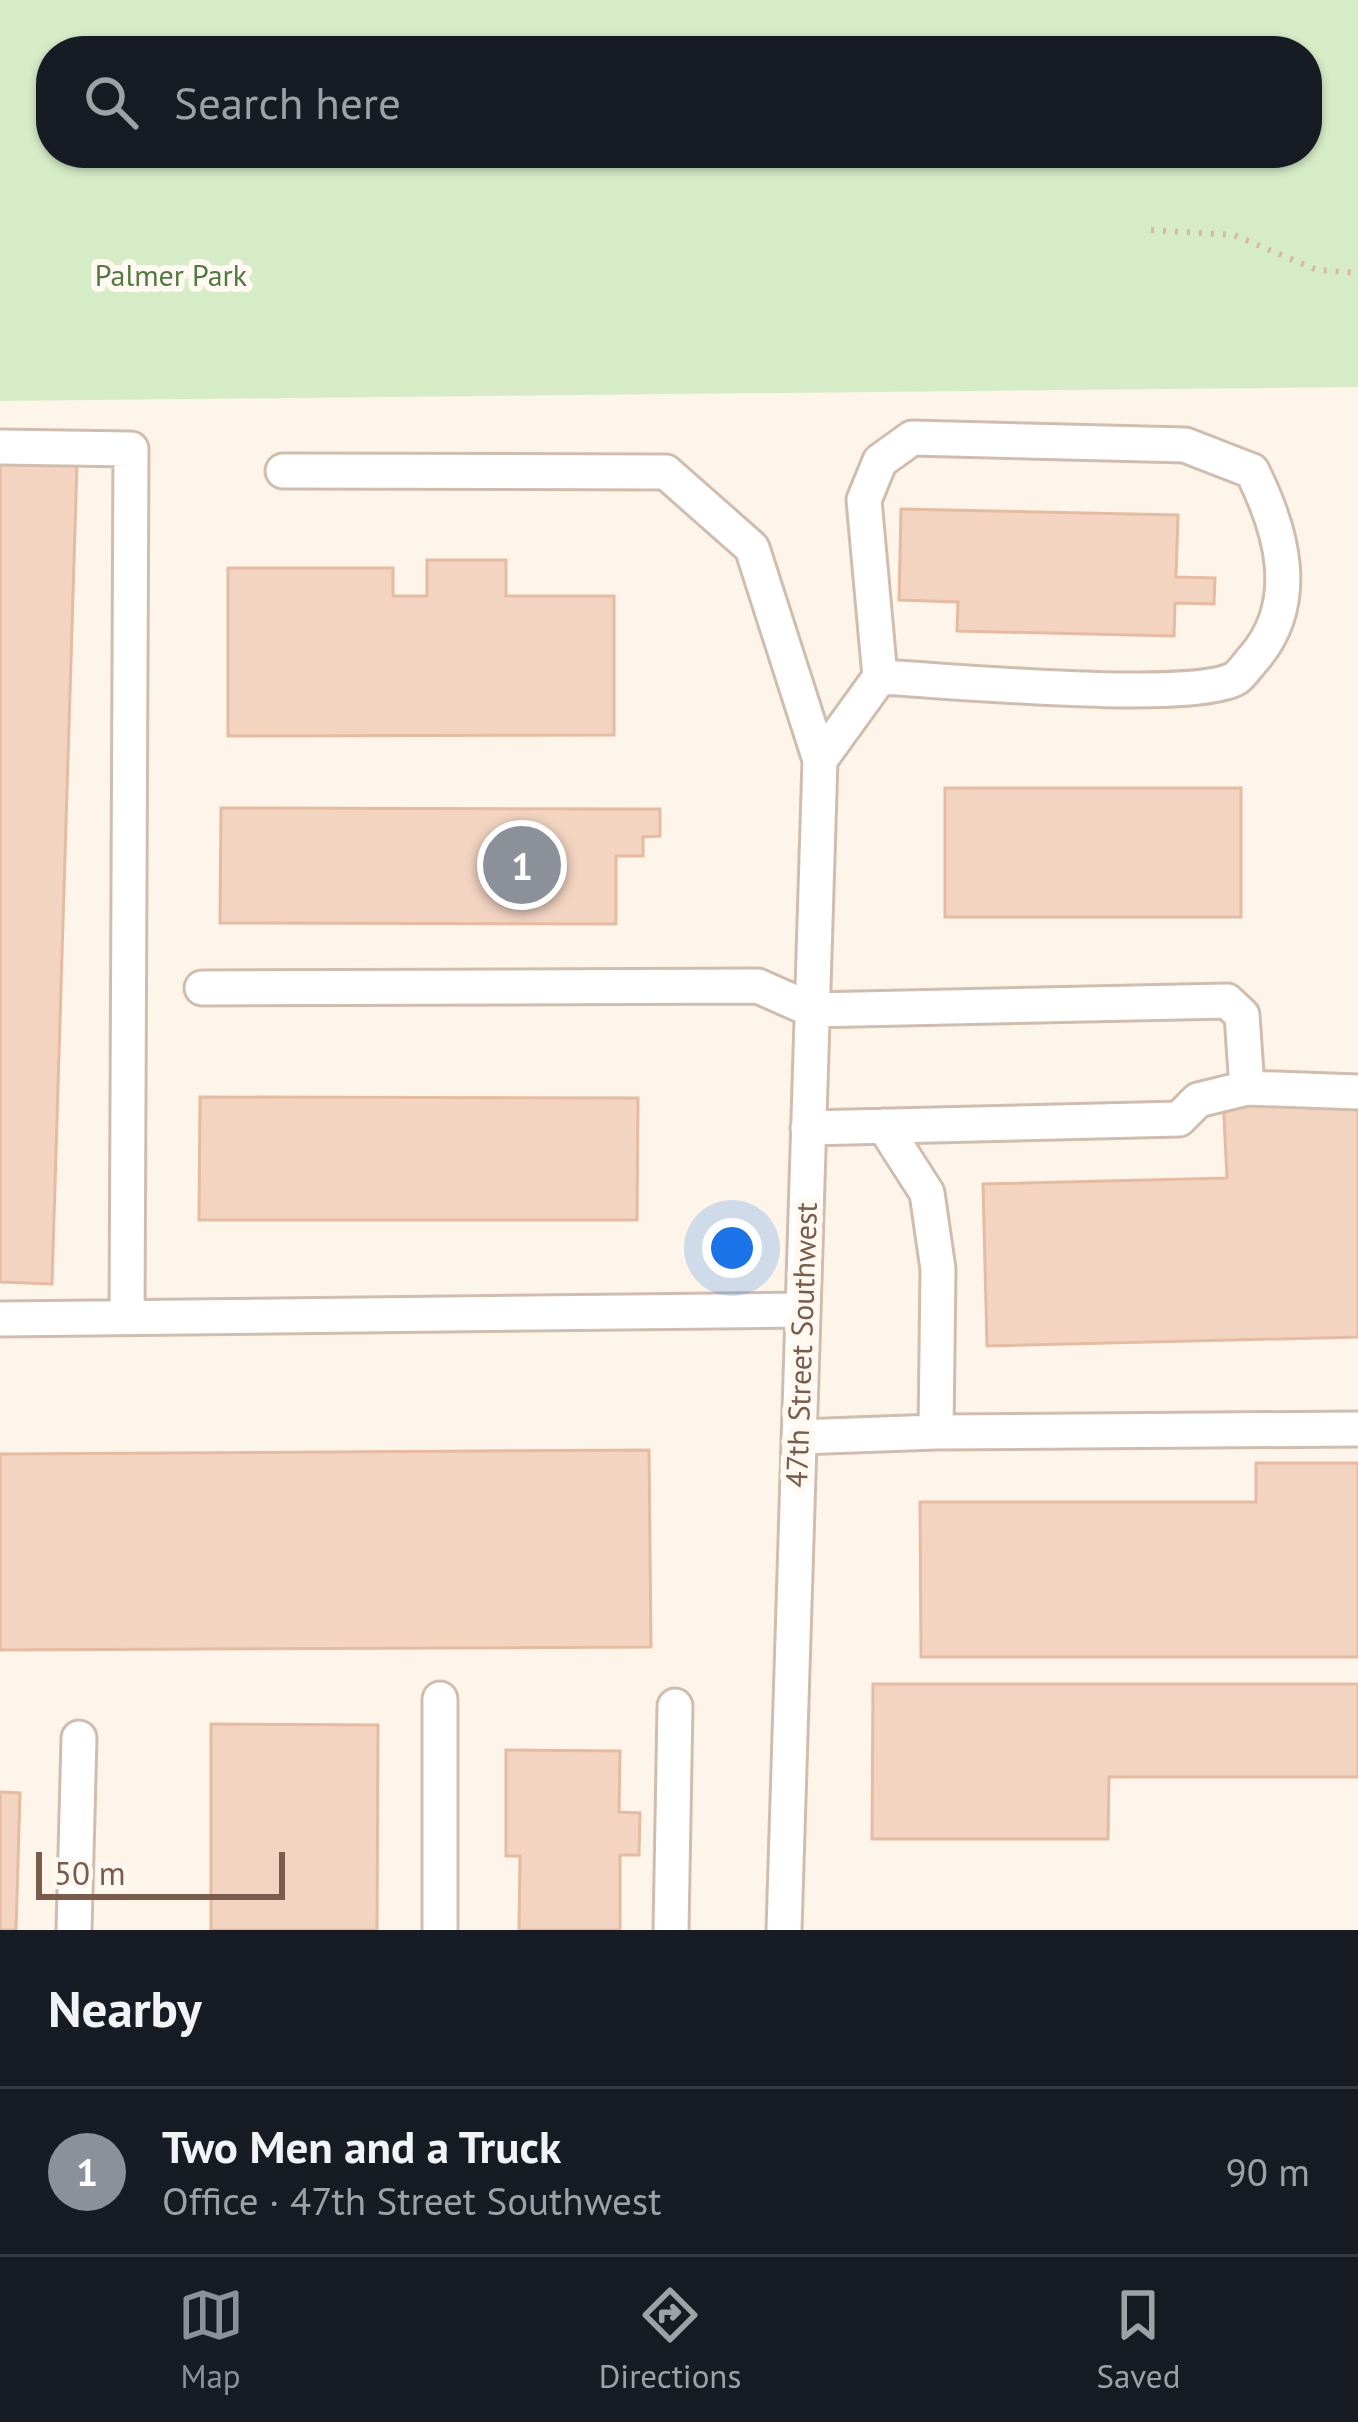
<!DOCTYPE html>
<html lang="en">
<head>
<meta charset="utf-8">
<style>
	body { margin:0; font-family:"PT Sans",sans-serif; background:#242831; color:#f1f3f6 }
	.scale { position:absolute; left:36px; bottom:30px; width:249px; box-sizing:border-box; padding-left:12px; border:6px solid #795c4c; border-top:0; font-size:33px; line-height:42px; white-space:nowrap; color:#795c4c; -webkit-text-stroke:9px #fff9f1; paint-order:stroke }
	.you { position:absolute; left:732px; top:1248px; width:42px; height:42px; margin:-30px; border:9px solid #fff; border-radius:50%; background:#1a73e8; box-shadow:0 0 0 18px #1a73e833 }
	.badge { display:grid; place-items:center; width:78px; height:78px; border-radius:50%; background:#8c9099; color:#fff; font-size:39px; font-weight:700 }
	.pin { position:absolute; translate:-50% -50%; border:6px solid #fff; box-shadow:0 3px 12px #0006 }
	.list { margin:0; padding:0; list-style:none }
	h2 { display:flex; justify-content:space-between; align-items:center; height:156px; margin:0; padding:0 48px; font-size:51px }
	h2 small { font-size:39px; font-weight:400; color:#9ea1a6 }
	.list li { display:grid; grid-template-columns:78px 1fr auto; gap:36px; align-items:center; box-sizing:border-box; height:168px; padding:0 48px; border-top:3px solid #363941 }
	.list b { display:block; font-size:45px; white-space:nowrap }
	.list p { margin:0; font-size:39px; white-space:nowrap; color:#9ea1a6 }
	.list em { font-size:39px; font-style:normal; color:#9ea1a6 }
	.icon { flex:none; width:66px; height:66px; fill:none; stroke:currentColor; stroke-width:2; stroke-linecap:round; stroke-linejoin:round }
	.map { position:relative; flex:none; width:1358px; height:1930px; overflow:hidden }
	.search { position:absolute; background:#171b24; box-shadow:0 3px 9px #0004; left:36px; right:36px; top:36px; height:132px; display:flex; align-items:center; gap:30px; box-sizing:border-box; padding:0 42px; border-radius:48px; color:#9ea1a6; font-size:45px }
	.sheet { height:324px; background:#171b24 }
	nav { display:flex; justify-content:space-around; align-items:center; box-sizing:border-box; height:168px; border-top:3px solid #363941; background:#171b24; font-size:33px; color:#9ea1a6 }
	nav a { display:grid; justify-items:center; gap:6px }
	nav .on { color:#8c9099 }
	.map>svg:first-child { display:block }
	.green { fill:#d6ecc7; fill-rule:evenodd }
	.building { fill:#f3d4c1; stroke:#e6bba1; stroke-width:3 }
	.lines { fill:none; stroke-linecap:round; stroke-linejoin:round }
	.minor-casing { stroke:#d0bdae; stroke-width:39 }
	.path { stroke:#d9b8a3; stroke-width:6; stroke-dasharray:3 9; stroke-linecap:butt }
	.minor { stroke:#fff; stroke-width:33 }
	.labels { text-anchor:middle; stroke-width:12; stroke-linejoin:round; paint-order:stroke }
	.park-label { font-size:30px; fill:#517941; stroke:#fff9f1 }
	.street-label { font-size:30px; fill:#795c4c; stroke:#fff9f1 }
</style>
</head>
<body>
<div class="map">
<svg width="1358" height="1930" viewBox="0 0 1358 1930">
	<rect width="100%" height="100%" fill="#fdf5ea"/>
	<path class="green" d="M0,0H1358V387L0,401ZM1307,51V153H51V51Z"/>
	<path class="building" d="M0,461L77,463L52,1284L0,1282Z
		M901,509L1178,515L1176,577L1215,578L1214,604L1175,603L1174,636L957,631L958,602L899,600Z
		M427,560H506V596H614V735L228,736V568H393V596H427Z
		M945,788H1241V917H945Z
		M221,808L660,809V836L643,837V856H616V924L220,923Z
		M200,1097L638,1098L637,1220H199Z
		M1223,1097H1358V1337L987,1346L983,1184L1227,1178Z
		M649,1450L651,1647L0,1650V1454Z
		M1256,1463H1358V1657H921L920,1502H1256Z
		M873,1684H1358V1777H1109L1108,1839H872Z
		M211,1724L378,1725L377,1930H211Z
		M506,1750L620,1751L619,1812L640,1813L639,1855H620V1930H519L520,1856H506Z
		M0,1792L20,1793L16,1930H0Z"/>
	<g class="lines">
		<defs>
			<path id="minor" d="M0,447L131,449L127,1317
				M283,471L666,472L752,548L820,760L784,1930
				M820,760L880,677C942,680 1194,704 1236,678C1242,674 1249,663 1254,658C1302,602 1282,531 1252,471L1185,445L912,438L880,461L864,500L880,677
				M202,988L758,986L812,1010L1227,1001L1242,1015L1247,1088L1358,1092
				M884,1126L927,1193L938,1269L936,1432L1358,1429
				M808,1128L1179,1119L1198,1100L1247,1088
				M0,1319L803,1310
				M799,1437L936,1432
				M74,1930L79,1738
				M440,1930V1699
				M671,1930L675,1706"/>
		</defs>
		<use href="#minor" class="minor-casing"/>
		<path class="path" d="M1151,230L1234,235L1317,270L1358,273"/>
		<use href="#minor" class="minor"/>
	</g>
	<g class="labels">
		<g class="park-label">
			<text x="171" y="286">Palmer Park</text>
		</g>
		<g class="street-label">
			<text transform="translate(802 1345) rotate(-88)" y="10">47th Street Southwest</text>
		</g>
	</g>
</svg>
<div class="scale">50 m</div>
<div class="you"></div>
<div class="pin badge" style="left:522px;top:865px">1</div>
<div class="search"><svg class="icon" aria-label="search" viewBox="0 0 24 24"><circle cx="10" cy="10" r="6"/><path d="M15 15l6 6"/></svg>Search here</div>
</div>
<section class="sheet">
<h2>Nearby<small></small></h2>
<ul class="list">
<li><span class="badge">1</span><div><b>Two Men and a Truck</b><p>Office · 47th Street Southwest</p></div><em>90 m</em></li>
</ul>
</section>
<nav>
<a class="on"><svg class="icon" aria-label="map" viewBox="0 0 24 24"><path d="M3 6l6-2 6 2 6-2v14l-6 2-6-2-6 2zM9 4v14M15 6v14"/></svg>Map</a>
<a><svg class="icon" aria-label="directions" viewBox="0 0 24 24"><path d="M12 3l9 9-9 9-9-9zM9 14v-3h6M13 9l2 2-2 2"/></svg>Directions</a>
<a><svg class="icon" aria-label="saved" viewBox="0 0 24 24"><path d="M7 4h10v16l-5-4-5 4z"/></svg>Saved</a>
</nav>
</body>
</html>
